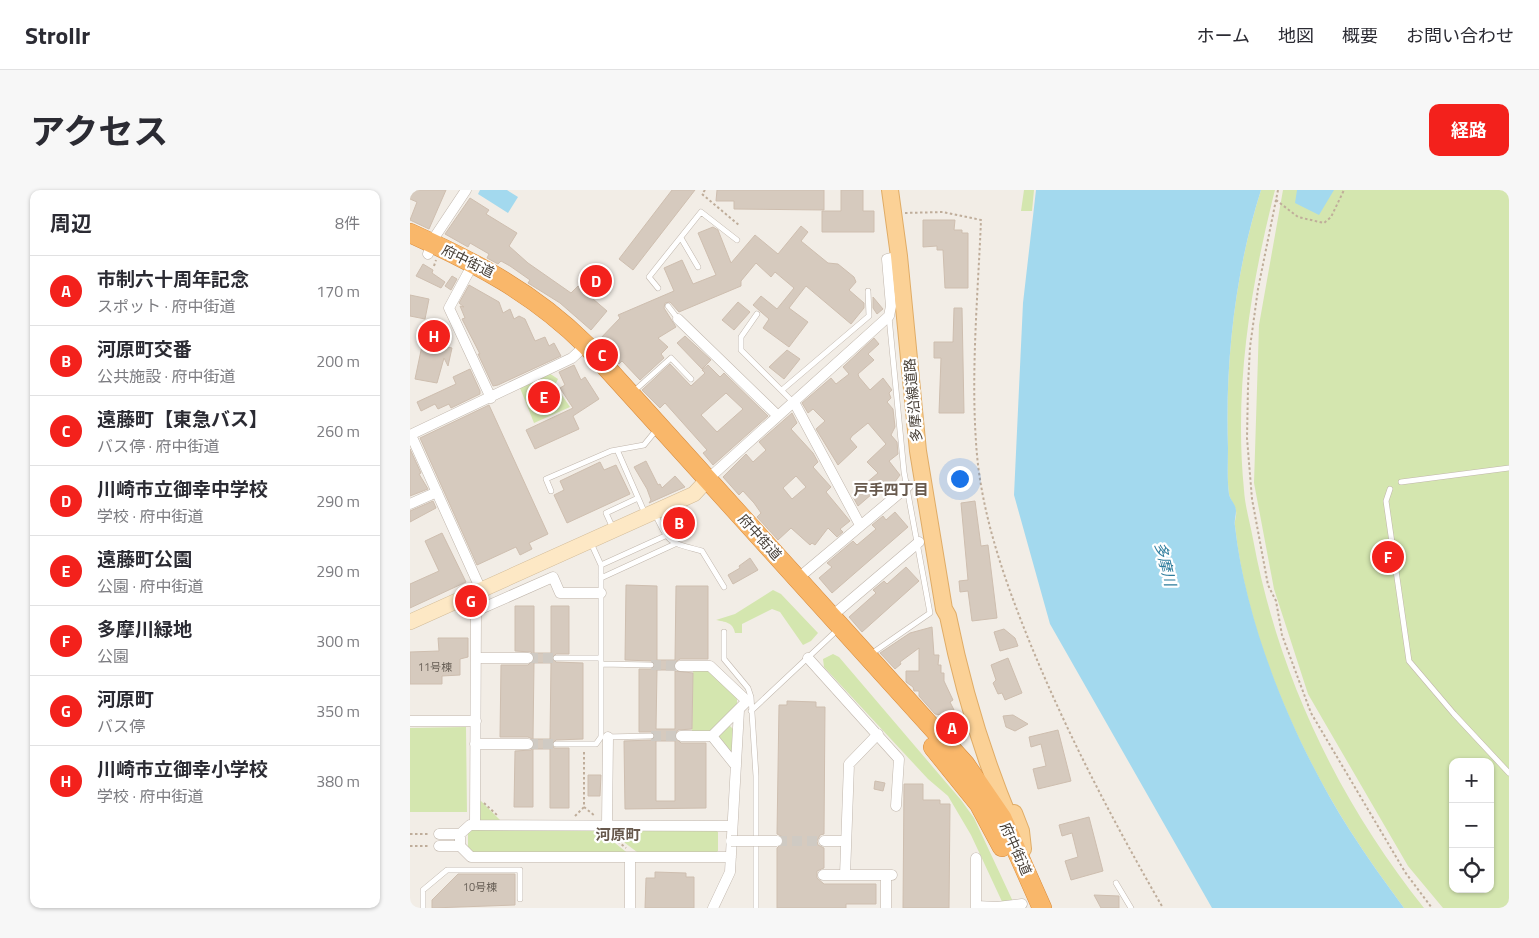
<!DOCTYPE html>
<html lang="ja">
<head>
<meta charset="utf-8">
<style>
	body { margin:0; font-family:"Titillium Web","Noto Sans JP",sans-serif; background:#f7f7f7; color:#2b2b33 }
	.controls { position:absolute; right:15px; bottom:15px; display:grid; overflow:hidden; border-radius:10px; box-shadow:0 1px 4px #0004 }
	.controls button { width:45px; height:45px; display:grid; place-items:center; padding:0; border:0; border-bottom:1px solid #e1e1e2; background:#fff; color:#2b2b33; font:25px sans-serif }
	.you { position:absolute; left:549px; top:288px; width:18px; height:18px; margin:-12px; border:4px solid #fff; border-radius:50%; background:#1a73e8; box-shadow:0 0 0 8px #1a73e833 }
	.badge { display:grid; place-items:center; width:32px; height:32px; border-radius:50%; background:#f3211c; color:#fff; font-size:16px; font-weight:700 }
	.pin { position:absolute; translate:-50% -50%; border:2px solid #fff; box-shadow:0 1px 5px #0006 }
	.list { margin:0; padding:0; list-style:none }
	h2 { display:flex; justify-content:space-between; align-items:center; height:65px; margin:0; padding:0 20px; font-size:21px }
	h2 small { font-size:16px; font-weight:400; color:#7c7c81 }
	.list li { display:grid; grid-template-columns:32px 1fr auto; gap:15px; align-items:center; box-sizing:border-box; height:70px; padding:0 20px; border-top:1px solid #e1e1e2 }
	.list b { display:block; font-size:19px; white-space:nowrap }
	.list p { margin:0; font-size:16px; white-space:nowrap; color:#7c7c81 }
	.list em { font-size:16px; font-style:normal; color:#7c7c81 }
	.icon { flex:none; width:28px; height:28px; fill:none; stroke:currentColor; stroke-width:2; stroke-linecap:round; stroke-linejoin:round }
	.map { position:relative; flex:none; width:1099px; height:718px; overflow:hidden; border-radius:10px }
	header { display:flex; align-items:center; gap:30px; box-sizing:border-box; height:70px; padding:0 25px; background:#fff; border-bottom:1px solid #e1e1e2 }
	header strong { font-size:24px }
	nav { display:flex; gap:28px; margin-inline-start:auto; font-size:18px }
	.intro { display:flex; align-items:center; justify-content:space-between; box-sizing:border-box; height:120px; padding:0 30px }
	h1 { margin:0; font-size:35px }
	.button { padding:12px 22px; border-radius:10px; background:#f3211c; color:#fff; font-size:18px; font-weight:700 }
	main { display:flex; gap:30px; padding:0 30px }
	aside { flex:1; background:#fff; border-radius:10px; box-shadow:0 1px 4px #0004 }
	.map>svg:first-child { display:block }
	.green { fill:#d4e6af; fill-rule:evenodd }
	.water { fill:#a3d9ee }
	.building { fill:#d6cabe; stroke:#cebeaf; fill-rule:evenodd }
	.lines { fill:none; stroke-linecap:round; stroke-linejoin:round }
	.street-tunnel { stroke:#cfcac3; stroke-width:10; stroke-dasharray:10 5; stroke-linecap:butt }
	.lane-casing { stroke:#c0b6ac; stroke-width:6 }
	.street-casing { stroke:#c0b6ac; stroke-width:11 }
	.secondary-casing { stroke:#d1ba97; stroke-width:16 }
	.primary-casing { stroke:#e0ac66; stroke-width:18 }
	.highway-casing { stroke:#d88a3a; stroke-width:20 }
	.path { stroke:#bfad9a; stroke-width:2; stroke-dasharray:2.5 2.5; stroke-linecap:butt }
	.lane { stroke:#fff; stroke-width:5 }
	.street { stroke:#fff; stroke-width:10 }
	.secondary { stroke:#fde8c5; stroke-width:15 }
	.primary { stroke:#fbd196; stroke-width:16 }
	.highway { stroke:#f9b76a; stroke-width:19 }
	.street-bridge-casing { stroke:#c0b6ac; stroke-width:11; stroke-linecap:butt }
	.street-bridge { stroke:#fff; stroke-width:10 }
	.labels { text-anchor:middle; stroke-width:4.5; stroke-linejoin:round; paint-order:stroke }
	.number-label { font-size:11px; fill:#696057 }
	.street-label { font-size:14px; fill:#453d35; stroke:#fff }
	.neighbourhood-label { font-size:15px; font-weight:bold; fill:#67594d; stroke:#fff }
	.water-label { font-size:15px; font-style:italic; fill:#2f7d9d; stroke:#fff }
</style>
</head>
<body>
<header>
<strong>Strollr</strong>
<nav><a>ホーム</a><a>地図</a><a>概要</a><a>お問い合わせ</a></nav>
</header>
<div class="intro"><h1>アクセス</h1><a class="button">経路</a></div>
<main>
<aside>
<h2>周辺<small>8件</small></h2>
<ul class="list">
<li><span class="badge">A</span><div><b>市制六十周年記念</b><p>スポット · 府中街道</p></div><em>170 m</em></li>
<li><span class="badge">B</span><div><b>河原町交番</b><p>公共施設 · 府中街道</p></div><em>200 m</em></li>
<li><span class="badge">C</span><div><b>遠藤町【東急バス】</b><p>バス停 · 府中街道</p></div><em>260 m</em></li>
<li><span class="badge">D</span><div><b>川崎市立御幸中学校</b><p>学校 · 府中街道</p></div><em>290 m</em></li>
<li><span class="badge">E</span><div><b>遠藤町公園</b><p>公園 · 府中街道</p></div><em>290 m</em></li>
<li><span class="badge">F</span><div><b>多摩川緑地</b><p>公園</p></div><em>300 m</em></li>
<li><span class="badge">G</span><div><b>河原町</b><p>バス停</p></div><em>350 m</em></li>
<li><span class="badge">H</span><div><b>川崎市立御幸小学校</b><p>学校 · 府中街道</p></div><em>380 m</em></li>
</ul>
</aside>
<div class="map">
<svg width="1099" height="718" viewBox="0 0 1099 718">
	<rect width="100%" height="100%" fill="#f2ede6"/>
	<path class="green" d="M614,0H624L622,21H611Z
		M851,0H865C840,98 824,199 834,300C835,316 840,333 843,349C868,485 928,610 1014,718H994C975,692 956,666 939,639C884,552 836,440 825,336C824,331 827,326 826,321C825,315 820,310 819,304C817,289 818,273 818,258C815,172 825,82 851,0Z
		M873,0H1099V718H1033L998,676L898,504L864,399L844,293L849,135ZM1043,572H1080V699H1043Z
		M139,183L148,189L145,195L160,217L124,233L110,198Z
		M363,400L371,404L408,443L401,451L393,455L370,422L362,419L332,434V443H325C323,432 315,432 306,430L325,424Z
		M423,464L429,467L551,610L564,628L606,718H595L561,645L538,606L518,589L414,477L413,469Z
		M283,480H300L327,507V514L300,543H282Z
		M318,534L323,539V564L306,548Z
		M56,537L57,622H0V538Z
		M71,611L91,631H72L68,628L69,612Z
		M65,637L186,638L220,665H65L58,657V643Z
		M195,638H303L308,642V661L303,665H231Z"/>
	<path class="water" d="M70,0H97L108,7L98,23L68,4Z
		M626,0H851C825,82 815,172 818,258C818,273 817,289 819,304C820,310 826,314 826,321C826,326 824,331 825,336C836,437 885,554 939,639C956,666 975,692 994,718H802L640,434L604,305L613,113Z
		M887,0H924L909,25L885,13Z"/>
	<path class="building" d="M0,0H36L19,39L0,30L7,12L0,9Z
		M262,0H285L223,80L209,69Z
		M307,0H414V20L324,19V11H306Z
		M431,0H453V21H464V42H412V21H431Z
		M60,8L79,20L76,24L107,43L99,56L118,73L161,103L168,96L197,121L181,140L150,113L118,93L120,90L100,76L91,71L88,74L77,68L79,64L60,53L58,57L35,44Z
		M513,30H545L544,40H552V43H558V98H535L533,60H527V56L513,57Z
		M391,36L398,42L391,51L418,73L428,74L444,87L446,92L439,100L454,113V118L441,134L396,96L379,118L398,132L379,157L353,138L359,129L343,115L351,106L367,119L384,98L365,82L361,87L346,73L331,91V96L269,122L260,112L255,113L254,118L266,137L248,148L258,157L251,164L254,168L230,190L212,171L209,174L188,151L210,128L208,125L264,101L254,78L272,70L283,94L306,85L288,43L303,37L308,40L321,73L345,45L368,64Z
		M13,74L23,80L22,83L35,92L31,98L6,86Z
		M42,86L47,89L41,100L35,96Z
		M59,95L89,112L93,123L100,119L104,129L109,126L115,129L125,151L135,147L139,156L144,153L151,166L88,195L83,196L68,164H70L52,129L55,128L50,116L54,117L49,113Z
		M0,105L19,109L15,129L0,126Z
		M463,107L473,119L467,124L463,118Z
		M328,112L340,122L324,140L312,130Z
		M544,118H552L554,223H529L531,168H524V152H543Z
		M275,146L301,170L292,179L267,153Z
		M464,148L469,154L458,164L464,170L448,184L449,187L460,200L473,188L482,200L479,203L481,208L477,212L483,219L485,237L481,245L487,252L488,264L479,271L490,285L481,297L476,292L448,316L442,305L468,283L457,272L476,254L458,233L442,246L440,249L447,257L428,275L406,239L415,231L403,219L398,223L392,213L421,188L426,194L439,184L433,177Z
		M13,151L42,158L38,176L34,168L27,193L5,189Z
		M377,160L390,169L374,189L359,177Z
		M260,174L281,196L295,183L292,180L298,175L310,187L314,183L358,226L303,275L293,263L297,260L255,213L250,218L232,200ZM316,203L333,219L307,242L291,225Z
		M164,175L171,190L175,187L189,209L163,226L169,239L125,259L116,240L163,218L150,198L155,195L149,182Z
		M60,179L70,201V204L41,218L39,214L28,219L25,214L11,221L7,212L46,194L43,187Z
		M79,215L138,344L119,353L122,359L110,365L106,357L67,375L10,248Z
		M382,223L387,233L381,239L403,263L408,272L403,277L421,297L416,302L440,331L430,339L433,342L427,347L418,338L405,355L402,353L400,355L381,338L368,350L347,327L351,323L344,313L333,301L329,305L313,287L336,264L343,272L356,260L349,252ZM386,286L396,297L382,309L373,298Z
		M0,259L11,283L9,284L18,299L0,306Z
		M236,271L248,295L250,294L252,298L265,286L275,297L239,313L241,310L237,299L224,277Z
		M190,272L194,280L206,275L220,304L157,333L144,305L154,300L150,291Z
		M23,311L26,318L0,332V321Z
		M565,311L571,356L578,355L587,428L562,431L558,401L550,402L549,391L558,390L551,313Z
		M270,321L279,339L269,344L260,327Z
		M485,322L498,337L422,403L409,388L422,377L417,373L443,351L447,355L466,339L462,335L473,326L476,330Z
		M32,343L56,392L0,418V394L29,381L15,351Z
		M340,368L348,380L323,394L318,385L330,378L329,376Z
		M496,377L509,391L452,442L439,427L466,403L463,400L474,391L477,394Z
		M216,395L247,396V470H265L266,396H298V469H270L264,473L265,480H247L246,539H265V481L283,483L282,539L268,540L264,546L271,553H296V618L215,619L214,551L241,550L245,546L243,542H229V479H243L245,473L241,471L215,470ZM246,551H265V611H246Z
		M105,416H124V463H141V416H159V464H146L142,468L146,472L173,473V549L146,550L142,554L144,558H159V618H140V559H123V617H104L105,561L121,560L125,554L124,550L118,547H90L91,475H118L125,468L121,462L105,461ZM124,473H141L140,549H123Z
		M522,437L524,465H529L528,475H531V483H534V491L543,510L540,512L544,520L531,525L525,524L509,506V501H504L503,497L496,492V481H509V458L490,472L491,474L485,479L470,463L500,443Z
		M594,439L605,448L608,456L590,461L584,442Z
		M28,448H58V467L50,469V485L32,486V494H0V462L29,461Z
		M598,468L612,503L595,510L592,503L588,504L583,493L586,490L581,475Z
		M377,511L406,512V517H415L414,644L410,645L407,651L408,655L414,658V678L407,681V688L414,694H466V714H436V718H367V658L374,651L373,647L367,644L369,515H377Z
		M603,525L618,534L605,541L596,537L593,526Z
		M648,540L661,591L628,599L623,579L636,576L631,554L621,557L619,547Z
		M178,585H191L190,606H178Z
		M465,591L475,593L473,601L464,599Z
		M494,594H513V610H530V614H540L539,718H493Z
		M679,627L693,681L661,690L655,671L668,667L662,643L652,646L649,635Z
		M245,682L276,683V687H284V718H235L236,688H245Z
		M48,684H105V715L22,718V710Z
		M684,705L709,706V718H691Z"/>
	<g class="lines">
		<path class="street-tunnel" d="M118,468H146
			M241,475L270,476
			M241,546H271
			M118,554H146
			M367,651H414"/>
		<defs>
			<path id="lane" d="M271,48L288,77
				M248,98L239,87L291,22L327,50
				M258,116L268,129
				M347,124L331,147V160L383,212
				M372,200L459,126L458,101
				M223,202L261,168L281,189
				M208,262L233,319
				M991,292L1099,278
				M980,299L976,311L999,471L1044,524L1099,583
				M141,301L136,289L201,261L234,255L243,244
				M245,324C260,355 259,352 292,361L314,397
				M201,334L196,323L228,308
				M191,375L255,346
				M191,388L265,354
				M314,442V469L338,498L341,507L346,586V718
				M461,464L520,423L494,282L479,127
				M146,468H191
				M191,474L241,475
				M341,521L423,444
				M196,547L241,546
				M146,554H186L191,547V375L181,353
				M706,693L721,718
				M13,718V700L37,680H110V709"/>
			<path id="street" d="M18,64L24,48L56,0
				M58,83L39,118L81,208
				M268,129L368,226
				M384,212L450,335
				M0,245L162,168L176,155
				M1,245L71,400
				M298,289L479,126L481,116L477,69L489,66
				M0,314L27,302
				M386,390L498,296
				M191,403H150L143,387L66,421L65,635L321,636
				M422,426L509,352
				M66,468H118
				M398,468L489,569L486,616
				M270,476H300L337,511L302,546H271
				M0,531H66
				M302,546L326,576
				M65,554H118
				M65,635H60L50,644V656L61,667H321
				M197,635L198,547
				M29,644H50
				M414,651H436
				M29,656H50
				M220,667V718
				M413,685H482
				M435,685L439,574L468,544
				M476,685V718
				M566,716V668
				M303,718L320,682L329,520
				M566,718V716L587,717L612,714"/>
			<path id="secondary" d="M0,432L284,304L298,289"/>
			<path id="primary" d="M480,0L489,66L508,261L534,419L538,426C552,496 574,569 602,635
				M604,623L611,641L613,659"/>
			<path id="highway" d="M0,43C66,73 124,103 176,155L555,574L592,628L632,718
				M523,557L569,614L592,657"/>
		</defs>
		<use href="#lane" class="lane-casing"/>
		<use href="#street" class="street-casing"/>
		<use href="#secondary" class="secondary-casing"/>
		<use href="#primary" class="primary-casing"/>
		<use href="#highway" class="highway-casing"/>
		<path class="path" d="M295,0L292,4L330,36
			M868,0L848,99L840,157L838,196L837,248L842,309L858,395L866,411L872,445L901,523L995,682L1022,718
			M866,10L888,27L914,33L921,27L934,0
			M495,23L533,22L571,30C568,103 561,179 566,252C570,320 593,386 618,448C656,542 703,631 753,718
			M24,76L26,70
			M174,562V617L185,626
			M74,613L87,625
			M165,626L174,617
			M0,644H19
			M200,645L216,658
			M0,656H19"/>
		<use href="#lane" class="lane"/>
		<use href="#street" class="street"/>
		<use href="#secondary" class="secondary"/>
		<use href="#primary" class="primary"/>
		<use href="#highway" class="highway"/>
		<defs>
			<path id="street-bridge" d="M321,651H367"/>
		</defs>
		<use href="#street-bridge" class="street-bridge-casing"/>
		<use href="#street-bridge" class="street-bridge"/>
	</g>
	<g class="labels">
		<g class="number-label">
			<text x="25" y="481">11号棟</text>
			<text x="70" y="701">10号棟</text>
		</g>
		<g class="street-label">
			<text transform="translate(58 71) rotate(26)" y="5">府中街道</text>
			<text transform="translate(503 210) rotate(-95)" y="5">多摩沿線道路</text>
			<text transform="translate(350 347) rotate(48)" y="5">府中街道</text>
			<text transform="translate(606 659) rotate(66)" y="5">府中街道</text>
		</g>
		<g class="neighbourhood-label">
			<text x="481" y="305">戸手四丁目</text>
			<text x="208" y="650">河原町</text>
		</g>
		<g class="water-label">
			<text transform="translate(755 374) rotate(76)" y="5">多摩川</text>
		</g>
	</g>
</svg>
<div class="controls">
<button>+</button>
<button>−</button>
<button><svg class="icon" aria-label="locate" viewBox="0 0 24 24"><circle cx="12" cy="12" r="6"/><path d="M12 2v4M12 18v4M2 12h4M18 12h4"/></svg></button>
</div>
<div class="you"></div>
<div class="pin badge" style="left:542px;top:538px">A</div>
<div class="pin badge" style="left:269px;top:333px">B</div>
<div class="pin badge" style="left:192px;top:165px">C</div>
<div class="pin badge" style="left:186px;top:91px">D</div>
<div class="pin badge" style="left:134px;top:207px">E</div>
<div class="pin badge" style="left:978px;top:367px">F</div>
<div class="pin badge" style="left:61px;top:411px">G</div>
<div class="pin badge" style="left:24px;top:146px">H</div>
</div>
</main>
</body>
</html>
